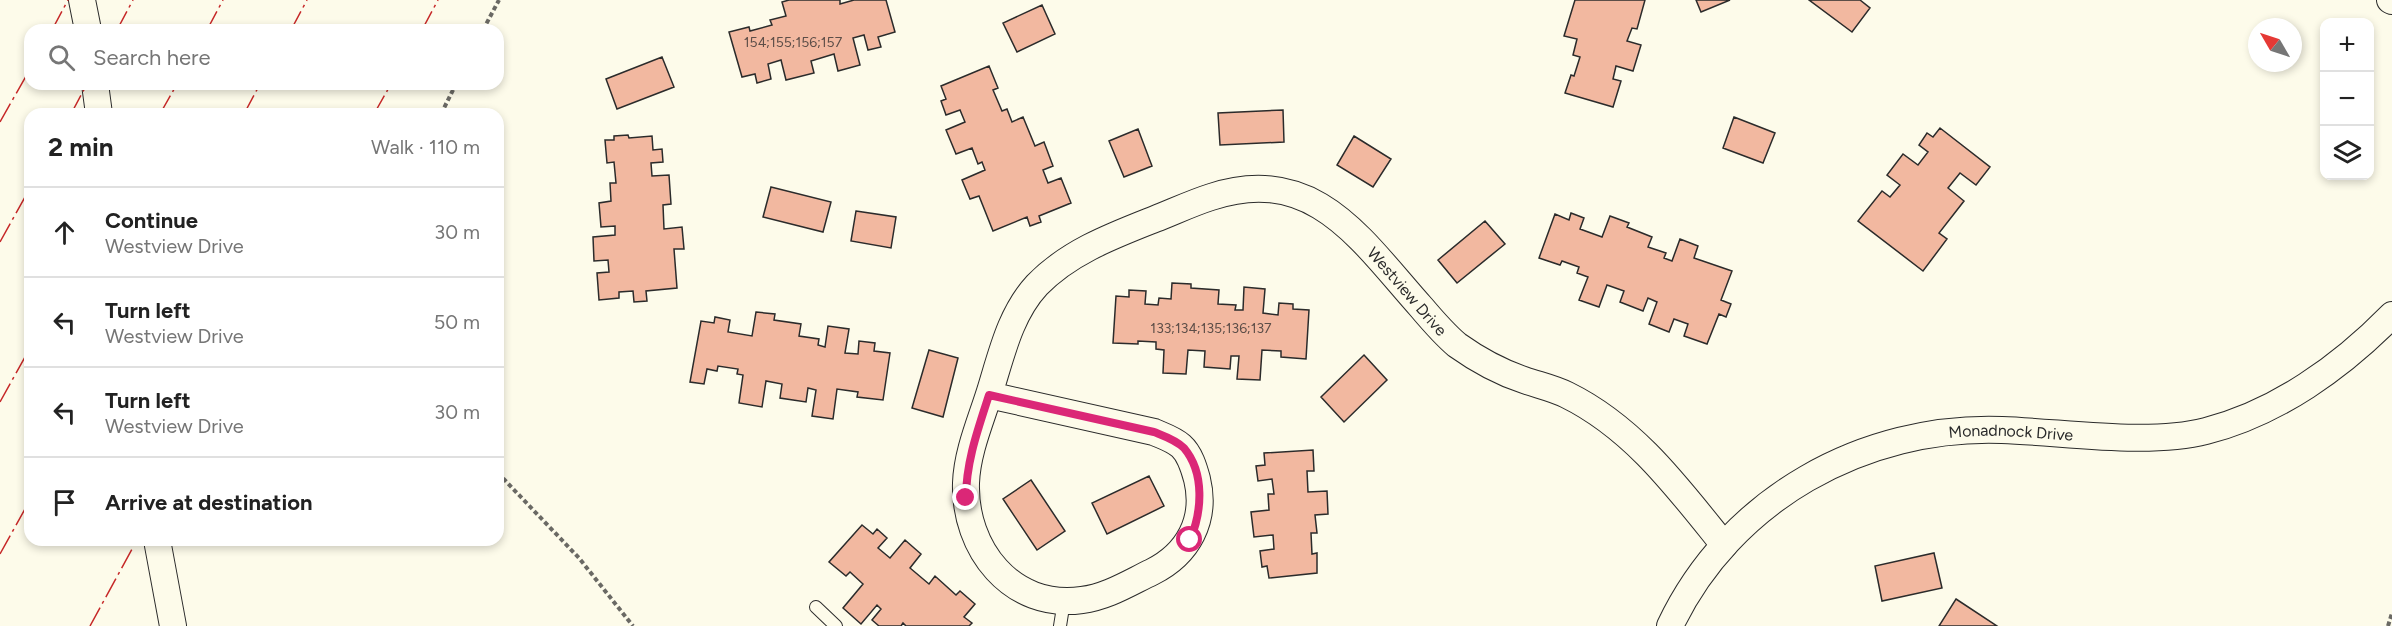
<!DOCTYPE html>
<html lang="en">
<head>
<meta charset="utf-8">
<style>
	body { margin:0; font-family:Figtree,sans-serif; background:#f6f6f6; color:#222 }
	.controls { position:absolute; right:18px; top:18px; display:grid; overflow:hidden; border-radius:12px; box-shadow:0 3px 9px #0003 }
	.controls button { width:54px; height:54px; display:grid; place-items:center; padding:0; border:0; border-bottom:2px solid #e0e0e0; background:#fff; color:#222; font:30px sans-serif }
	.compass { position:absolute; left:2248px; top:18px; width:54px; height:54px; border-radius:50%; background:#fff; box-shadow:0 3px 9px #0003; rotate:309deg }
	.stop { position:absolute; width:18px; height:18px; margin:-14px; border:4px solid #db2777; border-radius:50%; background:#fff }
	.stop.end { background:#db2777; border-color:#fff; box-shadow:0 2px 6px #0008 }
	.list { margin:0; padding:0; list-style:none }
	h2 { display:flex; justify-content:space-between; align-items:center; height:78px; margin:0; padding:0 24px; font-size:26px }
	h2 small { font-size:20px; font-weight:400; color:#767676 }
	.list li { display:grid; grid-template-columns:39px 1fr auto; gap:18px; align-items:center; box-sizing:border-box; height:90px; padding:0 24px; border-top:2px solid #e0e0e0 }
	.list b { display:block; font-size:22px; white-space:nowrap }
	.list p { margin:0; font-size:20px; white-space:nowrap; color:#767676 }
	.list em { font-size:20px; font-style:normal; color:#767676 }
	.icon { flex:none; width:33px; height:33px; fill:none; stroke:currentColor; stroke-width:2; stroke-linecap:round; stroke-linejoin:round }
	.map { position:relative; flex:none; width:2392px; height:626px; overflow:hidden }
	.search { position:absolute; background:#fff; box-shadow:0 3px 9px #0003; left:24px; top:24px; width:480px; height:66px; display:flex; align-items:center; gap:15px; box-sizing:border-box; padding:0 21px; border-radius:18px; color:#767676; font-size:22px }
	.panel { position:absolute; background:#fff; box-shadow:0 3px 9px #0003; left:24px; top:108px; width:480px; height:438px; border-radius:18px }
	.map>svg:first-child { display:block }
	.building { fill:#f2b8a0; stroke:#2b2b2b; stroke-width:1.5 }
	.lines { fill:none; stroke-linecap:round; stroke-linejoin:round }
	.lane-casing { stroke:#2b2b2b; stroke-width:14 }
	.street-casing { stroke:#2b2b2b; stroke-width:28 }
	.path { stroke:#6a6964; stroke-width:4; stroke-dasharray:4.5 3; stroke-linecap:butt }
	.lane { stroke:#fdfbea; stroke-width:12 }
	.street { stroke:#fdfbea; stroke-width:26 }
	.power { stroke:#c62828; stroke-width:1.5; stroke-dasharray:21 4.5 3 4.5; stroke-linecap:butt }
	.route { stroke:#db2777; stroke-width:8 }
	.labels { text-anchor:middle; stroke-width:4.5; stroke-linejoin:round; paint-order:stroke }
	.number-label { font-size:14px; fill:#5d4e48 }
	.street-label { font-size:16px; fill:#2b2b2b; stroke:#fdfbea }
</style>
</head>
<body>
<div class="map">
<svg width="2392" height="626" viewBox="0 0 2392 626">
	<rect width="100%" height="100%" fill="#fdfbea"/>
	<path class="building" d="M789,0H840V4L854,0H886L895,32L878,37L881,47L868,50L864,35L853,38L860,65L838,71L834,54L811,61L814,73L786,80L781,60L768,64L771,79L757,83L755,74L742,77L729,32L749,27L750,31L772,25L770,20L786,16L782,2Z
		M1575,0H1645L1637,29L1632,28L1627,41L1641,45L1633,71L1616,66L1613,79L1621,81L1613,107L1565,93L1571,75L1574,76L1580,57L1573,55L1577,39L1564,36Z
		M1696,0H1730L1701,12Z
		M1809,0H1860L1870,8L1852,32Z
		M1042,5L1055,34L1017,52L1003,23Z
		M662,57L674,87L617,109L606,79Z
		M989,66L998,88L993,90L1002,111L1007,109L1012,122L1023,117L1035,146L1044,142L1053,166L1043,170L1048,183L1061,178L1071,203L1039,216L1041,222L1030,226L1027,217L993,231L979,196L970,199L962,180L985,170L982,162L978,164L972,148L956,154L946,130L965,122L960,110L946,115L941,101L946,99L941,86Z
		M1283,110L1284,142L1220,145L1218,113Z
		M1734,117L1775,133L1763,163L1723,148Z
		M1940,128L1990,167L1976,185L1960,173L1948,188L1964,201L1939,233L1947,239L1923,271L1858,221L1882,191L1890,197L1900,185L1887,175L1903,154L1918,165L1928,152L1919,145L1927,133L1933,137Z
		M1138,129L1152,166L1124,177L1109,141Z
		M628,135L629,138L652,136L653,150L662,149L663,162L651,163L652,176L669,175L671,204L663,205L664,229L682,227L684,249H674L677,288L646,291L647,301L634,302L633,291L619,292V298L599,300L597,273L609,272L608,260L594,261L593,237L615,235V226L601,227L599,203L611,201L610,183H616L614,162L607,163L605,140H614V136Z
		M1354,136L1391,159L1373,187L1337,165Z
		M771,187L831,202L823,232L763,217Z
		M856,211L896,217L891,248L851,241Z
		M1571,213L1584,218L1580,229L1602,237L1610,216L1629,223L1627,227L1652,237L1648,247L1666,253L1664,258L1672,261L1680,239L1698,246L1694,258L1732,271L1721,300L1731,304L1726,317L1719,314L1707,344L1684,336L1688,324L1674,319L1669,332L1649,324L1657,302L1648,298L1643,311L1620,302L1624,291L1607,285L1599,307L1579,300L1588,277L1577,273L1579,267L1562,261L1560,265L1539,258L1555,214L1569,220Z
		M1485,221L1505,244L1457,283L1438,260Z
		M1172,283L1191,284V288L1219,290L1218,304L1236,305L1235,310H1243L1244,287L1265,289L1263,313L1278,315L1279,303L1293,304V309L1309,310L1306,359L1281,357V351L1262,350L1260,380L1237,379L1239,356H1231L1230,369L1204,367L1205,351L1188,350L1186,374L1163,373L1164,350L1156,349V342L1138,341V344L1113,343L1116,296L1129,297V290L1146,291L1145,304L1158,305L1159,298L1171,299Z
		M756,312L775,314L774,320L801,324L799,336L819,339L818,345L825,347L828,326L849,329L845,353L858,354L859,341L875,343L874,351L890,353L883,400L857,397L858,392L837,389L833,419L812,416L816,390L808,388L806,402L780,398L782,384L766,381L762,407L739,403L743,375L737,374L738,369L718,366L717,371L707,369L704,384L690,382L701,321L714,323L715,317L730,320L728,332L752,336Z
		M929,350L958,358L943,417L912,408Z
		M1364,355L1387,380L1344,422L1321,397Z
		M1313,450L1314,471H1307L1308,492L1327,491L1328,514L1315,515L1317,533H1311L1312,554L1317,553V573L1269,578L1267,566L1262,567L1260,551L1274,549L1273,535L1254,537L1251,512L1269,510L1268,494H1274L1272,479L1258,481L1256,466L1265,465L1264,453Z
		M1149,476L1164,506L1107,534L1092,503Z
		M1031,480L1065,531L1037,550L1003,499Z
		M862,525L873,534L877,529L887,538L878,548L890,558L905,540L921,554L910,568L929,584L935,576L956,595L960,591L975,604L964,617L972,623L969,626H906L903,623L901,626H879L872,620L881,609L877,605L861,624L843,608L863,584L850,572L846,576L829,562Z
		M1934,553L1942,588L1882,601L1875,566Z
		M1956,599L1997,626H1939Z"/>
	<g class="lines">
		<defs>
			<path id="lane" d="M816,607L836,626
				M1060,626L1064,601"/>
			<g id="street">
				<path d="M82,0L88,30"/>
				<path d="M2390,0L2392,1"/>
				<path d="M95,84L99,114"/>
				<path id="s1" d="M989,395L1154,432C1163,436 1173,439 1181,446C1190,454 1194,468 1197,479C1207,520 1188,554 1152,572C1129,583 1107,597 1082,600C1011,610 964,548 966,483C967,451 982,418 991,388C1002,352 1011,313 1037,285C1069,252 1112,236 1155,219C1173,212 1192,203 1211,197C1314,163 1361,240 1421,307C1432,320 1444,334 1457,345C1478,360 1500,372 1524,380C1538,385 1553,388 1567,395C1634,428 1678,488 1724,545"/>
				<path d="M157,540L173,626"/>
				<path id="s2" d="M1670,626C1730,499 1864,425 2002,430C2064,432 2147,446 2206,431C2277,413 2341,367 2392,315"/>
			</g>
		</defs>
		<use href="#lane" class="lane-casing"/>
		<use href="#street" class="street-casing"/>
		<path class="path" d="M483,30L499,0
			M441,114L456,84
			M498,473L579,558L633,626
			M2388,626L2392,613"/>
		<use href="#lane" class="lane"/>
		<use href="#street" class="street"/>
		<path class="power" d="M52,30L68,0
			M117,30L133,0
			M207,30L223,0
			M291,30L307,0
			M422,30L438,0
			M71,114L87,84
			M160,114L177,84
			M244,114L260,84
			M374,114L391,84
			M0,122L30,69
			M0,242L30,188
			M0,402L30,348
			M0,554L30,500
			M90,626L137,540"/>
	</g>
	<g class="lines">
		<path class="route" d="M966,498C966,462 978,429 989,395L1154,432C1164,436 1176,440 1184,448C1205,473 1202,512 1190,540"/>
	</g>
	<g class="labels">
		<g class="number-label">
			<text x="793" y="47">154;155;156;157</text>
			<text x="1211" y="333">133;134;135;136;137</text>
		</g>
		<g class="street-label">
			<text dy="6" stroke="none"><textPath href="#s1" startOffset="1258">Westview Drive</textPath></text>
			<text dy="6" stroke="none"><textPath href="#s2" startOffset="417">Monadnock Drive</textPath></text>
		</g>
	</g>
</svg>
<div class="controls">
<button>+</button>
<button>−</button>
<button><svg class="icon" aria-label="layers" viewBox="0 0 24 24"><path d="M12 4l9 5-9 5-9-5zM3 14l9 5 9-5"/></svg></button>
</div>
<svg class="compass" viewBox="-18 -18 36 36"><path d="M0-13l5 13h-10z" fill="#e53935"/><path d="M0 13l5-13h-10z" fill="#767676"/></svg>
<div class="stop" style="left:1190px;top:540px"></div>
<div class="stop end" style="left:966px;top:498px"></div>
<div class="search"><svg class="icon" aria-label="search" viewBox="0 0 24 24"><circle cx="10" cy="10" r="6"/><path d="M15 15l6 6"/></svg>Search here</div>
<section class="panel">
<h2>2 min<small>Walk · 110 m</small></h2>
<ul class="list">
<li><svg class="icon" aria-label="ahead" viewBox="0 0 24 24"><path d="M12 20V5M6 11l6-6 6 6"/></svg><div><b>Continue</b><p>Westview Drive</p></div><em>30 m</em></li>
<li><svg class="icon" aria-label="left" viewBox="0 0 24 24"><path d="M17 20v-9H6M10 6l-5 5 5 5"/></svg><div><b>Turn left</b><p>Westview Drive</p></div><em>50 m</em></li>
<li><svg class="icon" aria-label="left" viewBox="0 0 24 24"><path d="M17 20v-9H6M10 6l-5 5 5 5"/></svg><div><b>Turn left</b><p>Westview Drive</p></div><em>30 m</em></li>
<li><svg class="icon" aria-label="arrive" viewBox="0 0 24 24"><path d="M6 21V4h12l-3 4 3 4H6"/></svg><div><b>Arrive at destination</b></div></li>
</ul>
</section>
</div>
</body>
</html>
